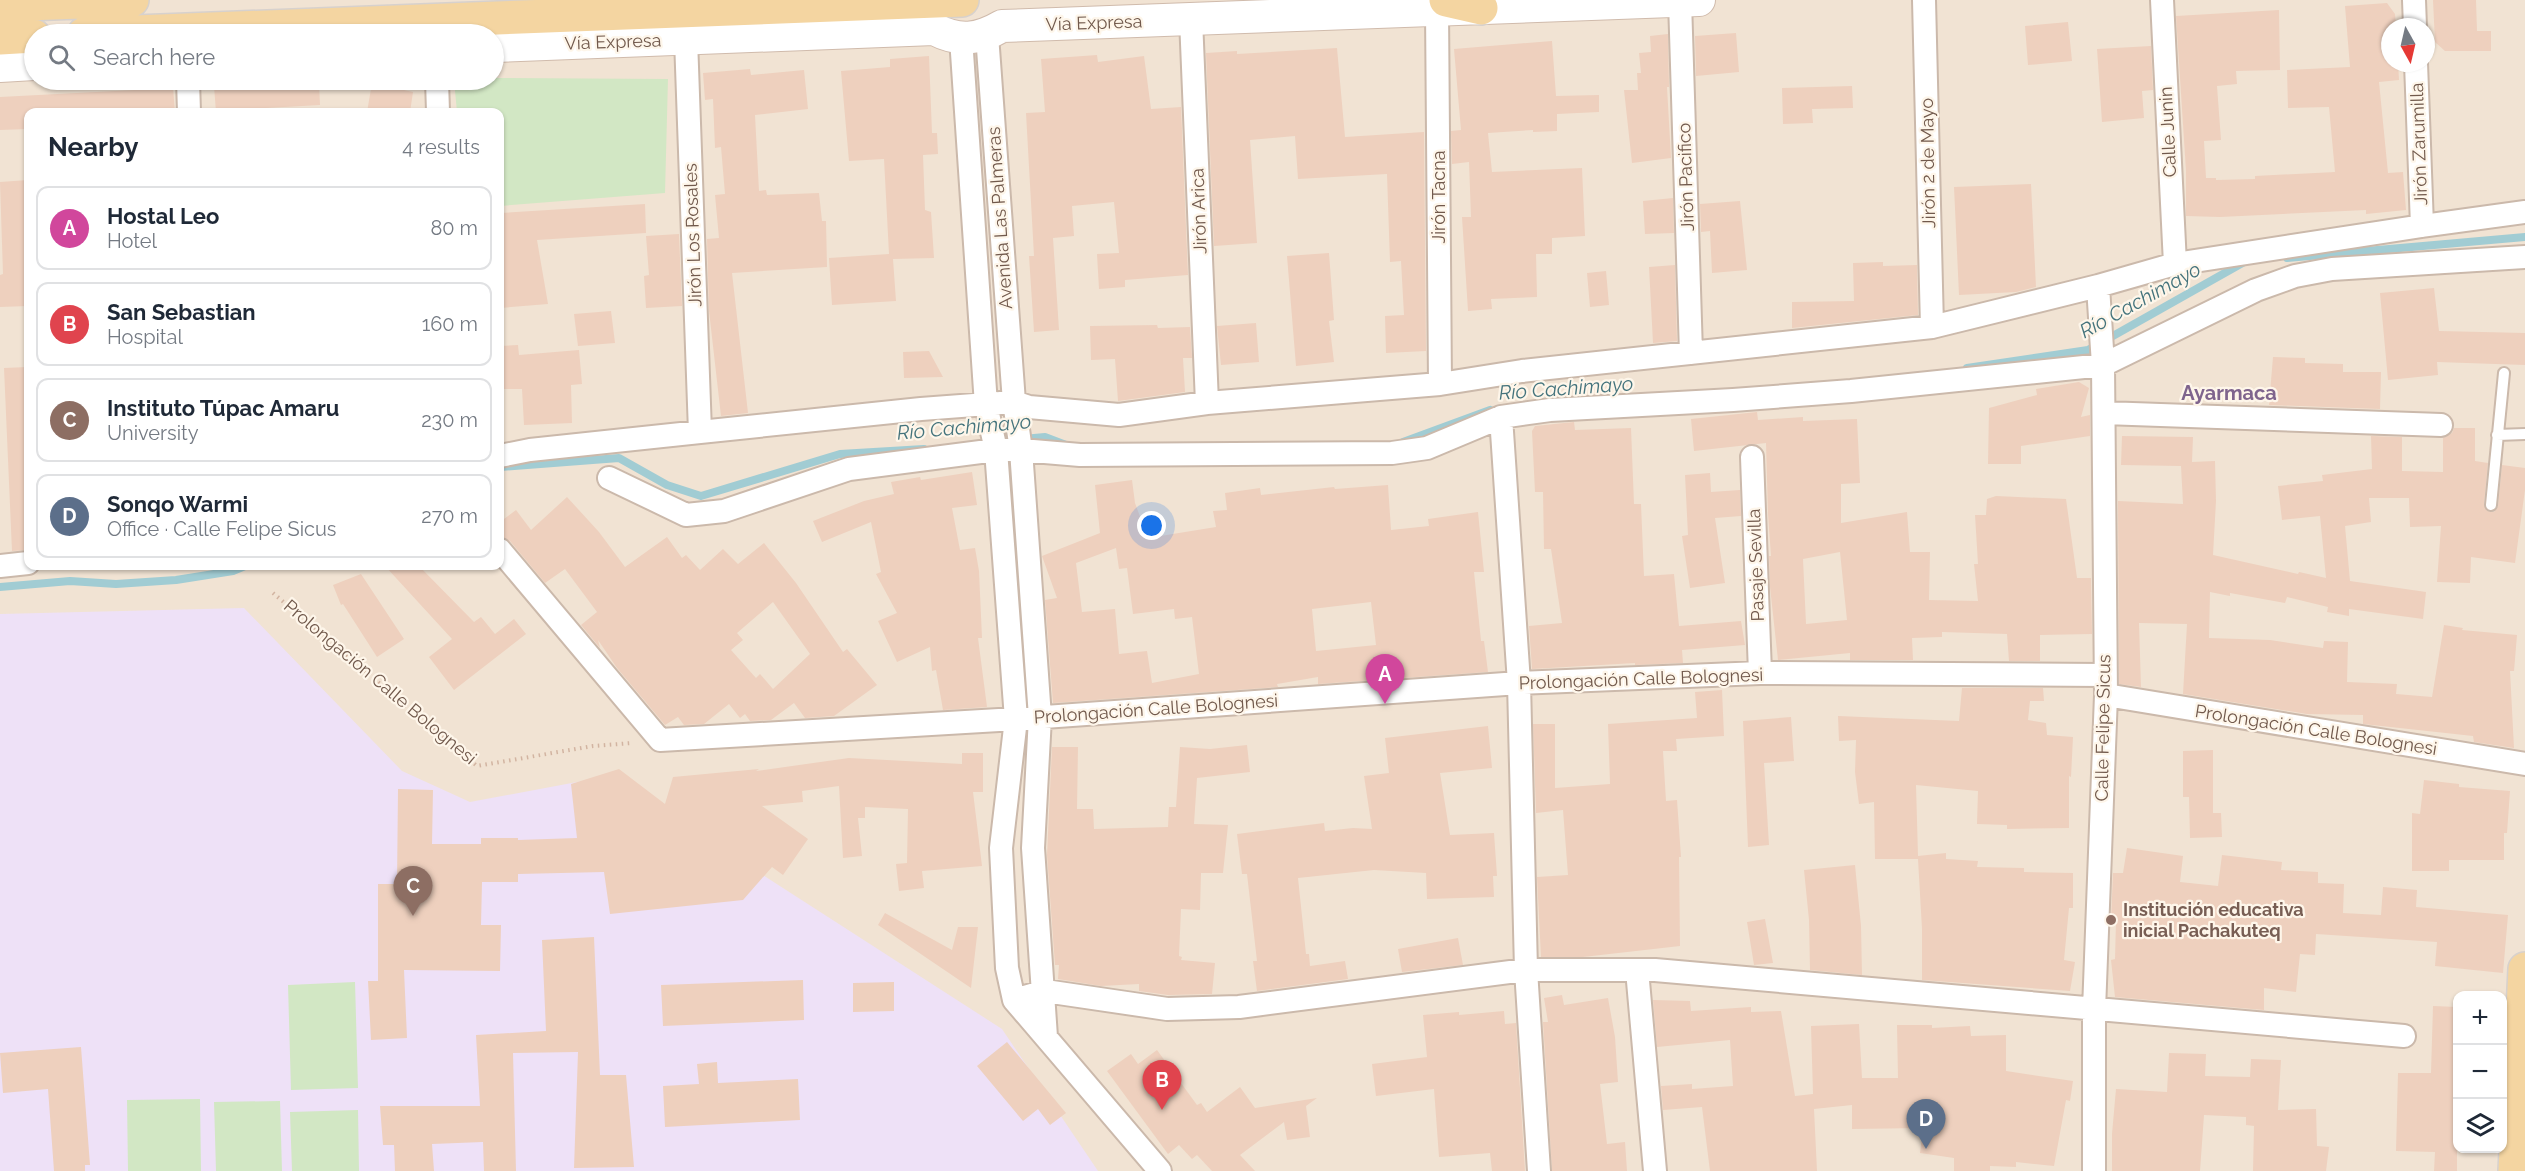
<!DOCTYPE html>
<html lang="en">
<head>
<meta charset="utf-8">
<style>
	body { margin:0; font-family:Raleway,sans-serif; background:#f2f2f3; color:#1f2937 }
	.controls { position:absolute; right:18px; bottom:18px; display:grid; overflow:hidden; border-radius:12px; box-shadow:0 2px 4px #0004 }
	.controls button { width:54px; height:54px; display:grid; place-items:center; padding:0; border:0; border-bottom:2px solid #e0e1e3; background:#fff; color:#1f2937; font:30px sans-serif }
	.compass { position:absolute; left:2381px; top:18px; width:54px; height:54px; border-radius:50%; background:#fff; box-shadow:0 2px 4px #0004; rotate:172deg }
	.you { position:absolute; left:1152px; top:526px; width:21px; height:21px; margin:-15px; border:4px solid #fff; border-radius:50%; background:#1a73e8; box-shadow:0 0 0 9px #1a73e833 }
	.badge { display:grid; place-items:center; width:39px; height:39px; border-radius:50%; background:#ea580c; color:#fff; font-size:20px; font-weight:700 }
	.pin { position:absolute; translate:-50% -50px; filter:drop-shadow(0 2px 3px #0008) }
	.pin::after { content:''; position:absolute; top:32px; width:21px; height:18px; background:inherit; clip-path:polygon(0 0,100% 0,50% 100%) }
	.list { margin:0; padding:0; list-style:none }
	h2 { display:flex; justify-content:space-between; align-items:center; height:78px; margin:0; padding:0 24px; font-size:26px }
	h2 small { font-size:20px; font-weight:400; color:#747a83 }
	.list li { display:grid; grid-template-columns:39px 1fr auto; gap:18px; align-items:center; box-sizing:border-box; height:84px; margin:0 12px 12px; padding:0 12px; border:2px solid #e0e1e3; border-radius:12px }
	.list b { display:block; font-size:22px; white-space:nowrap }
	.list p { margin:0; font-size:20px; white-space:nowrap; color:#747a83 }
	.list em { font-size:20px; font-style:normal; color:#747a83 }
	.icon { flex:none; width:33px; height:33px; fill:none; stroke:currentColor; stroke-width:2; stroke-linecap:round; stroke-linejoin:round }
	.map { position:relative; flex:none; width:2525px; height:1171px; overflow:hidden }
	.search { position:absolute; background:#fff; box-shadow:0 2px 4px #0004; left:24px; top:24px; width:480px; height:66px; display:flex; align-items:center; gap:15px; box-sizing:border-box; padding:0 21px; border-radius:33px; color:#747a83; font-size:22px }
	.panel { position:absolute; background:#fff; box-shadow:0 2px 4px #0004; left:24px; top:108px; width:480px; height:462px; border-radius:12px }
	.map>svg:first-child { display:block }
	.residential { fill:#f1e3d3; fill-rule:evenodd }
	.education { fill:#eee1f7 }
	.green { fill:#d2e7c4 }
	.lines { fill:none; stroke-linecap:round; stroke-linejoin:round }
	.stream { stroke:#a1ccd3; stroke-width:8 }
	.building { fill:#eed0be; fill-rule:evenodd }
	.service-casing { stroke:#cbb9ab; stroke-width:14 }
	.minor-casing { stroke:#cbb9ab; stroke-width:26 }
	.secondary-casing { stroke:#d0bbac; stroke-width:34 }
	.primary-casing { stroke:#d7d1cd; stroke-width:36 }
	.path { stroke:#d2b4a1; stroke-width:4; stroke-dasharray:1.5 4.5; stroke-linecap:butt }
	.service { stroke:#fff; stroke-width:10 }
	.minor { stroke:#fff; stroke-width:22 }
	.secondary { stroke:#fff; stroke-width:32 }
	.primary { stroke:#f4d5a1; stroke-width:33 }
	.education-dot { fill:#8d6e63; stroke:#fef6ea; stroke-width:2 }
	.labels { text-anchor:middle; stroke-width:4.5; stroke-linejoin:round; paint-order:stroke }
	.street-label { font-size:18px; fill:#71594c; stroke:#fef6ea }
	.education-label { font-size:18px; font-weight:bold; fill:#785e54; stroke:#fef6ea; text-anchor:start }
	.water-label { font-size:20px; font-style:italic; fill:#44737c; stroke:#fef6ea }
	.neighbourhood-label { font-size:20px; font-weight:bold; fill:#7f648d; stroke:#fef6ea }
</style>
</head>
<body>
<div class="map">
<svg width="2525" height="1171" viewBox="0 0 2525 1171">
	<rect width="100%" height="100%" fill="#faf2e4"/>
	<path class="residential" d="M0,0H2525V1171H0ZM2390,27H2426V63H2390ZM34,34H494V80H34ZM28,112H500V566H28ZM2458,996H2502V1148H2458Z"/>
	<path class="education" d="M244,608L402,771L470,802L609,776L1002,1029L1098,1171H0V614Z"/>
	<path class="green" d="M494,78L668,79L665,193L500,206V112H457L454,80Z
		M355,982L358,1088L291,1090L288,985Z
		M200,1099L201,1171H128L127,1100Z
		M280,1101L282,1171H216L214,1102Z
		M358,1110L359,1171H292L290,1112Z"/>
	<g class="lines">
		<path class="stream" d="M2287,258L2525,237
			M1967,368L2088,350L2246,261
			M1023,439L1045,437L1066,445
			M1403,442L1490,410
			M500,467L619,458L667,485L701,496L840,454L924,449
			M0,587L70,581L116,584L176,580L233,571L245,566"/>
	</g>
	<path class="building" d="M2433,0H2476L2477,31H2491V51H2445L2435,42Z
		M2387,3L2395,14L2396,27H2390V63H2398L2399,80L2379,82L2388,173L2403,172L2406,210L2366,214V210L2220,217L2186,216V171L2176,16L2279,10L2280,70L2236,71L2237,84L2217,86L2221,140L2204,141L2206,178H2216V180L2255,179V176L2335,172L2329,107L2288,108L2287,70L2350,67L2345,6Z
		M2068,22L2072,61L2028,65L2025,26Z
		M1736,33L1739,72L1696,76L1695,36Z
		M1668,34L1669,87H1667L1671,158L1632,163L1624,90H1638L1637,73H1641L1639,53L1651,52L1650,36Z
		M1552,41L1556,96L1599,95V112L1557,114V131L1533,132V130L1488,133L1492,172L1582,168L1585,236L1552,238V254H1536L1537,297L1491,299L1492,309L1468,311L1462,217H1471L1469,162L1452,164L1451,131L1461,130L1454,49Z
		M2151,46L2153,90L2142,91L2144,118L2102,122L2097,49Z
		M1337,48L1345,137L1424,132L1426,351L1386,353L1385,316L1404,315L1401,261L1390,262L1387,174L1298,179L1295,136L1250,140L1257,243L1214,246L1206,53L1237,51V54Z
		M1097,55L1098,62L1144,56L1151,109L1181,107L1188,275L1125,280V287L1099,289L1097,254L1119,253L1114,202L1072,206L1074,236L1053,238L1059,330L1034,332L1029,256H1034L1026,113L1045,112L1041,59Z
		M929,56L932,133H937L938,154L923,155L925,210L931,212L934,258L893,259L896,301L832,305L829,258L889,254L884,159L849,161L841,71L890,67V59Z
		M750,69L751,75L804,70L808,109L755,115L759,191L766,190L767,195L819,193L822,221H826L827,267L732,273L748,413L721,416L709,311L707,239L719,238L715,195L725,194L721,147L715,148L713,99L705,100L703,73Z
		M264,83V86L319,83L320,105L266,108V112H216L214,86Z
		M372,83L413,92L410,112H367Z
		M1852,86L1853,108L1812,109L1813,123L1783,124L1782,88Z
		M173,88L175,112H28V129L0,130V97Z
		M28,180V306L0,307V275L3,274L0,182Z
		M2031,184L2036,287L2016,292L1959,295L1954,187Z
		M1673,198L1674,233L1645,234L1643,201Z
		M1740,201L1747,270L1712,273L1710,231L1701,232L1700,204Z
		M645,204L646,233L537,240L548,304L500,308V213Z
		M679,234L682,306L646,308L644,276L649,275L646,236Z
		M1329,253L1334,320L1329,321L1334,362L1296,366L1287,256Z
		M1883,262V266L1917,265L1918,315L1792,328V302L1854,301L1853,263Z
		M1675,265L1677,341L1653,343L1649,267Z
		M1606,271L1609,305L1590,307L1587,273Z
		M2434,288L2439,331L2525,333V365L2437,362L2438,375L2388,380L2380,293Z
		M611,311L615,343L578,346L574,314Z
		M1256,323L1259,362L1221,365L1217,326Z
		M1157,325L1158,328L1190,327L1192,358H1183L1185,392L1118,401L1115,359L1091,360L1090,326Z
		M518,345L519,355L579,350L582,384L571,385L572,423L524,425L522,389H500V346Z
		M929,351L943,377L904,378L903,352Z
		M2273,357L2305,358V363L2343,364V372H2381L2380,409L2269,405Z
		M28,367V550L12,551L4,368Z
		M2079,382L2089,388L2081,417L2090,415V436L2021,446V464H1988L1989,408L2037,395L2036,389Z
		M1757,412L1758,420L1803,417V421L1857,419L1860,483L1841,484V523L1907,512L1910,552H1930L1929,600L1978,601L1974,564H1978L1975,515H1986L1987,499L1996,496L2066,499L2077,578H2091L2092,634L2040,635V661H2009L2007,634L1942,632V637L1912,638L1913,660H1850V653L1778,660L1770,587L1769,556H1771L1768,514L1766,443L1694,451L1691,419ZM1840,552L1847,620L1806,624L1803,559Z
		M1574,422L1575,430L1631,428L1634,504H1641L1644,576L1674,574L1679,626L1741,621L1745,645L1682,650L1683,663L1635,665V663L1532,669L1529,626L1562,623L1551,549H1544L1543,492H1535L1532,431L1535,426Z
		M2454,428H2475V461L2488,463L2484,504L2487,511L2494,512L2498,506L2502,465L2525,468V490L2515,563L2471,557L2470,583L2437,582L2441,526L2410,527L2409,498H2369L2371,522L2345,526L2350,581L2426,592L2423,619L2349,609V616L2327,612L2328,607L2287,597L2285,603L2230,593V596L2210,592L2209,638L2270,640L2323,648L2324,641L2348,642L2347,682L2397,684L2396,694L2432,697L2444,625L2463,628L2462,630L2517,635L2514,671H2510L2514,748L2474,742L2473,736L2363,724V715L2307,714L2183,694L2187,624L2139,623L2141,687L2119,684L2118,501L2183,504L2181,466L2121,465L2122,436L2193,437L2192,462L2215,461L2216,501L2213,555L2298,574L2299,572L2326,578L2320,516L2282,520L2278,486L2323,481L2322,475L2372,469L2371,436L2402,437V471L2443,472V438L2452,433Z
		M972,472L977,505L952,508L960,550L975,548L979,571L982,638H978L987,707L943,710L936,670L932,671L930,647L897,662L878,621L897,613L876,574L881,572L871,522L822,542L813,521L864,501L894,494L891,482L920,477L921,480Z
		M1710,473L1711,492L1740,490L1741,516L1715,518L1725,583L1690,588L1682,536L1688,535L1685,475Z
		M1132,480L1135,503L1148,538L1216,527L1213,511L1227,510L1225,493L1260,488L1261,495L1334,487L1335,489L1388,485L1391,530L1429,526L1428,519L1478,512L1484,572H1474L1481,641H1484L1488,672L1318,684V677L1277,684L1278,687L1053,703L1045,600L1057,598L1042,556L1100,533L1095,485ZM1116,548L1119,569L1127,568L1133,614L1174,609L1175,619L1192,617L1199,674L1152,683L1147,651L1119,654L1115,609L1082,612L1076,563ZM1371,602L1376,645L1316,651L1312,609Z
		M567,497L599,532L625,567L667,537L682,558L686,555L700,570L723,549L738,564L764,543L796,583L843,652L847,649L877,685L834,716L805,718L794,703L771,720L750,721L745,714L740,718L729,704L704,724L684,725L678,717L665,725L617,668L598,640L600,648L581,625L597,612L565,569L545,583L510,541L500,537V522L516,510L531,530ZM773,602L810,654L773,689L760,674L756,678L731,650L743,640L737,633Z
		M385,566H419L474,622L481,617L495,634L514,619L526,634L454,690L429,657L452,639Z
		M361,574L404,639L377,657L343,604L341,605L333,585Z
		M1962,688H2043L2044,701H2030L2028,720L2046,723L2047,735L2073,737L2071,777L2069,776V828L2007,829V825L1977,824L1978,791L1916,785L1918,856L1946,853V859L1978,861L1977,867L2024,868V872L2073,873V908H2069L2064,960L2075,962L2070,991L1922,980V929L1918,859H1875L1874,802L1859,804L1855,772L1856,740L1839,741L1838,716L1959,721Z
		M1722,690L1724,736L1676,739L1677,751H1663L1666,801L1677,800L1681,857H1679L1680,946L1583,957H1541L1537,877L1568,875L1563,810L1536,813L1533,724H1555V788L1610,784L1608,724L1697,718L1695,692Z
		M1791,717L1794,761L1764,763L1769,845L1748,847L1743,721Z
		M1488,726L1492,768L1440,773L1450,835L1494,833L1497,876H1493L1494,897L1427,899L1426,873L1374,870L1298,878L1306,954H1309L1310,966L1345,961L1348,979L1257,991L1253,961H1257L1247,874H1242L1237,834L1324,823L1325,831L1353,828L1372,829L1364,776L1389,773L1385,738Z
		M1247,745L1250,772L1197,778L1194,824L1228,825L1223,873H1201L1200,910L1181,909L1179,956L1182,957L1181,960L1215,963L1212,994L1168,995L1139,991V984L1101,986L1058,979L1059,965H1055L1047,855L1052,747H1078L1077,809H1093L1094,829L1168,827L1169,807H1176L1180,747L1210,749Z
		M2213,750V813H2221L2222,837L2190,838L2189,797H2183V751Z
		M962,753H983V792H973L982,866L922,871L924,888L899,891L896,864L907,863L908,809L865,807V818H858L862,856L843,858L839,786L802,791L803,802L762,806L808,839L783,875L772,867L743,900L610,914L604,872L518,874V882H482L481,925H501L500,971L404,970L407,1038L371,1040L368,981H378V884H397L398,789L433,790L432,844H481V838H518V840L577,838L571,784L619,769L665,804L673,777L759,769L756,771L849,758L962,764Z
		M2424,780L2459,784V787L2510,791L2507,833H2504V860H2449V871H2412V813L2420,814Z
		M2127,848L2183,856L2180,882L2218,886L2222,855L2282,862L2281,870L2318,872V883L2344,884L2343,913L2381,915L2383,887L2417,890L2416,907L2508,915L2503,973L2435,966L2437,942L2316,934L2315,955L2300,954L2296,992L2264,988V1010L2115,997L2111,960L2115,959L2116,921H2111L2113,873H2123Z
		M1855,865L1861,926L1862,975L1810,970L1809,920L1804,870Z
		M885,913L952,950L958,927H978L971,988L878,925Z
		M1765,919L1773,963L1754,965L1747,922Z
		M594,937L600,1075H626L634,1167L574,1168L578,1052L513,1053L516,1171H484L483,1142L432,1144L434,1171H395L394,1145H383L380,1106H480L476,1035L546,1031L542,940Z
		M1458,938L1463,965L1402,972L1398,949Z
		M803,980L804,1020L663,1026L661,985Z
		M894,982V1011L853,1012V983Z
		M1562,995L1564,1005L1608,998L1615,1037L1618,1082L1600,1084L1607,1144L1625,1142L1627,1171H1552L1543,1022H1548L1544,998Z
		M1653,1000L1690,1001L1691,1011L1751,1007V1012L1781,1011L1795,1096L1813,1094L1811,1026L1859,1024L1862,1078H1898L1897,1025H1932V1028L1970,1026L1971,1036L2006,1035V1071L2073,1081L2070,1101L2066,1100L2054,1166L2016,1162V1167L1990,1166V1171H1954V1158L1920,1153L1923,1128L1852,1129V1105L1814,1109L1817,1171H1710L1702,1107L1663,1110L1661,1086L1692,1084V1089L1733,1086L1730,1040L1657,1047Z
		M2433,1006L2457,1007V1171H2434L2435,1152L2396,1151L2398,1073H2431Z
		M1504,1011L1505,1024L1516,1023L1525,1171H1492L1490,1153L1439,1157L1434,1089L1376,1096L1372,1064L1427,1057L1423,1015L1459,1012V1015Z
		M1007,1042L1066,1113L1050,1125L1038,1109L1023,1121L977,1066Z
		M81,1047L90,1165H85V1171H54L48,1089L3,1093L0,1053Z
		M1157,1050L1197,1105L1201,1103L1207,1112L1240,1087L1255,1108L1317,1098L1306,1106L1310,1137L1287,1140L1284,1122L1240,1155L1255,1171H1212L1197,1155L1192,1159L1179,1145L1168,1154L1107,1071L1131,1054L1138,1064Z
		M2169,1053L2206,1054L2205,1076L2250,1077L2251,1059L2281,1060L2278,1110L2316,1109L2317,1146L2329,1147L2326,1171H2253L2254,1126L2246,1125V1117L2204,1115L2200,1171H2112V1134L2116,1089L2167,1092Z
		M717,1062L718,1083L798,1079L800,1120L665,1127L663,1086L699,1084L697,1064Z"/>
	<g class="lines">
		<defs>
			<path id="service" d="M2497,435L2525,434
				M2491,505L2504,373"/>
			<path id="minor" d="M1924,0L1932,327
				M2162,0L2175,264
				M2414,0L2415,27
				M1680,1L1691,353
				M1437,10L1440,384
				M1191,19L1207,403
				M987,35L1014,402L1021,450L1040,717L1033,848L1046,1037
				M961,38L986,405L996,450L1016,719L1001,848L1007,968L1014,1000L1160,1171
				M686,39L700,432
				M2416,63L2422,226
				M188,80L189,112
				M437,80L438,112
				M2104,413L2441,425
				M1501,417L1519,683L1526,970L1539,1171
				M500,456L530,450L700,432L921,409L1014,402L1029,407L1119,415L1207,403L1440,384L1522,371L1932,327L2098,286L2175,264L2422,226L2525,212
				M1752,457L1760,673
				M609,478L686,515L724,511L849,469L996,450H1021L1080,455L1392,453L1427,448L1501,417L1550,410L1733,400L1851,391L2103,365L2256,290L2295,276L2332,269L2525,257
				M500,550L660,740L1016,719L1519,683L1760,673L2104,675
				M0,566L28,563
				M2106,695L2525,764
				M1637,970L1655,1171
				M1014,1000L1045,991L1167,1009L1239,1007L1526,970H1655L2404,1036
				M2094,1171V1010L2106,695L2103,365L2098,286"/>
			<path id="secondary" d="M494,46L934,29C959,42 978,40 1002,26L1699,0
				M0,66L34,64"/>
			<path id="primary" d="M1446,0L1481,8
				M0,5L132,0
				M84,34L962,0
				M0,38L34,36
				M2515,1171L2525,969"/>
		</defs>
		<use href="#service" class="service-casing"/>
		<use href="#minor" class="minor-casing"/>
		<use href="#secondary" class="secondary-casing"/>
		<use href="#primary" class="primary-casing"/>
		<path class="path" d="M273,593L477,766L593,746L632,743"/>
		<use href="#service" class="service"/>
		<use href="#minor" class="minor"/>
		<use href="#secondary" class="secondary"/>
		<use href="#primary" class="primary"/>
	</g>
	<circle class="education-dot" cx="2111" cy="920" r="6"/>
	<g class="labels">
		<g class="street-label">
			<text transform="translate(1094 23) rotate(-2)" y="6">Vía Expresa</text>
			<text transform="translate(613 42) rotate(-2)" y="6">Vía Expresa</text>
			<text transform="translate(2168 132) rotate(-93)" y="6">Calle Junin</text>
			<text transform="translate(2419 144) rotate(-92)" y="6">Jirón Zarumilla</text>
			<text transform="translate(1928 163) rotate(-91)" y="6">Jirón 2 de Mayo</text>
			<text transform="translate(1686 177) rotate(-92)" y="6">Jirón Pacifico</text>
			<text transform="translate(1439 197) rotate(-90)" y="6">Jirón Tacna</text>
			<text transform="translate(1199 211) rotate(-92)" y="6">Jirón Arica</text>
			<text transform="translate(1000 218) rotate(-94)" y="6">Avenida Las Palmeras</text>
			<text transform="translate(693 235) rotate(-92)" y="6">Jirón Los Rosales</text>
			<text transform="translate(1756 565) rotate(-92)" y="6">Pasaje Sevilla</text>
			<text transform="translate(1641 679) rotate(-2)" y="6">Prolongación Calle Bolognesi</text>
			<text transform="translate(380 682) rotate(40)" y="6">Prolongación Calle Bolognesi</text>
			<text transform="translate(1156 709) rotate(-4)" y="6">Prolongación Calle Bolognesi</text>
			<text transform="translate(2103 728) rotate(-89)" y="6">Calle Felipe Sicus</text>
			<text transform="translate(2316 730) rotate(9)" y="6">Prolongación Calle Bolognesi</text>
		</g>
		<g class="education-label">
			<text x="2123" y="916">Institución educativa<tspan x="2123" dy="21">inicial Pachakuteq</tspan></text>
		</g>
		<g class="water-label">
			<text transform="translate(2140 300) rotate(-29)" y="7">Río Cachimayo</text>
			<text transform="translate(1566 388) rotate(-4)" y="7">Río Cachimayo</text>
			<text transform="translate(964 427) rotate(-5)" y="7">Río Cachimayo</text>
		</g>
		<g class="neighbourhood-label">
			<text x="2229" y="400">Ayarmaca</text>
		</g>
	</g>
</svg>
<div class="controls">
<button>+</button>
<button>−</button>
<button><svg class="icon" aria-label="layers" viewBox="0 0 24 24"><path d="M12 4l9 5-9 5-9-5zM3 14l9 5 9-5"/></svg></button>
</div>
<svg class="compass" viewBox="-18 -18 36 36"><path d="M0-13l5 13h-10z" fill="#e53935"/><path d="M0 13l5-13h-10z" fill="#747a83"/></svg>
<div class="you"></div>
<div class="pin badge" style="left:1385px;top:704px;background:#d1479c">A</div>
<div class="pin badge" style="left:1162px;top:1110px;background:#e0444e">B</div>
<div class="pin badge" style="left:413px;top:916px;background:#8d6e63">C</div>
<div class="pin badge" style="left:1926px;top:1149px;background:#5c6f8a">D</div>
<div class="search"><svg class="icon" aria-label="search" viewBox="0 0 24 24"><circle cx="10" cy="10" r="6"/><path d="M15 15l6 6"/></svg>Search here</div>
<section class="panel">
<h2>Nearby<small>4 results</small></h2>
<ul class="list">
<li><span class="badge" style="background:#d1479c">A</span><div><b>Hostal Leo</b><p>Hotel</p></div><em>80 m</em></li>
<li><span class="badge" style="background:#e0444e">B</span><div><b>San Sebastian</b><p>Hospital</p></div><em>160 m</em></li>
<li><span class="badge" style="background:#8d6e63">C</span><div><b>Instituto Túpac Amaru</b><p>University</p></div><em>230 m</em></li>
<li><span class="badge" style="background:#5c6f8a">D</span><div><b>Sonqo Warmi</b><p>Office · Calle Felipe Sicus</p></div><em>270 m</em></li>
</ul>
</section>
</div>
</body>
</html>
